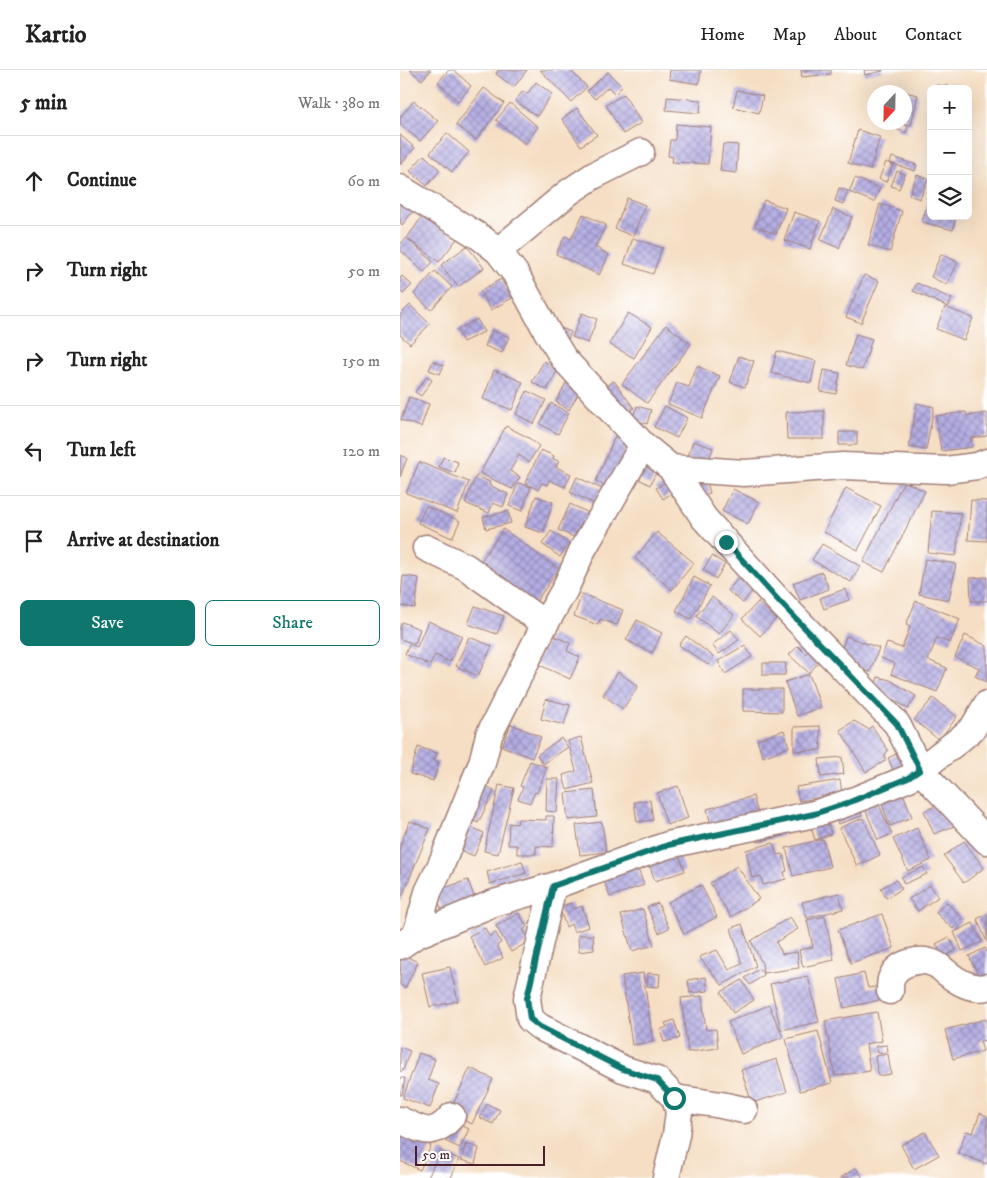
<!DOCTYPE html>
<html lang="en">
<head>
<meta charset="utf-8">
<style>
	body { margin:0; font-family:"IM FELL DW Pica",serif; background:#f6f6f6; color:#222 }
	.controls { position:absolute; right:15px; top:15px; display:grid; overflow:hidden; border-radius:8px; box-shadow:0 5px 20px #0002 }
	.controls button { width:45px; height:45px; display:grid; place-items:center; padding:0; border:0; border-bottom:1px solid #e0e0e0; background:#fff; color:#222; font:25px sans-serif }
	.compass { position:absolute; left:467px; top:15px; width:45px; height:45px; border-radius:50%; background:#fff; box-shadow:0 5px 20px #0002; rotate:202deg }
	.scale { position:absolute; left:15px; bottom:12px; width:130px; box-sizing:border-box; padding-left:5px; border:2px solid #4a1f2b; border-top:0; font-size:14px; line-height:18px; white-space:nowrap; color:#4a1f2b; -webkit-text-stroke:4px #fff; paint-order:stroke }
	.stop { position:absolute; width:15px; height:15px; margin:-11px; border:4px solid #0f766e; border-radius:50%; background:#fff }
	.stop.end { background:#0f766e; border-color:#fff; box-shadow:0 1px 5px #0008 }
	.list { margin:0; padding:0; list-style:none }
	h2 { display:flex; justify-content:space-between; align-items:center; height:65px; margin:0; padding:0 20px; font-size:21px }
	h2 small { font-size:16px; font-weight:400; color:#767676 }
	.list li { display:grid; grid-template-columns:32px 1fr auto; gap:15px; align-items:center; box-sizing:border-box; height:90px; padding:0 20px; border-top:1px solid #e0e0e0 }
	.list b { display:block; font-size:19px; white-space:nowrap }
	.list em { font-size:16px; font-style:normal; color:#767676 }
	.actions { display:flex; gap:10px; padding:15px 20px }
	.actions a { flex:1; padding:11px 0; border:1px solid #0f766e; border-radius:8px; text-align:center; font-size:18px; color:#0f766e }
	.actions .main { background:#0f766e; color:#fff }
	.icon { flex:none; width:28px; height:28px; fill:none; stroke:currentColor; stroke-width:2; stroke-linecap:round; stroke-linejoin:round }
	.map { position:relative; flex:none; width:587px; height:1108px; overflow:hidden }
	header { display:flex; align-items:center; gap:30px; box-sizing:border-box; height:70px; padding:0 25px; background:#fff; border-bottom:1px solid #e0e0e0 }
	header strong { font-size:24px }
	nav { display:flex; gap:28px; margin-inline-start:auto; font-size:18px }
	main { display:flex }
	aside { flex:1; background:#fff }
	.map>svg:first-child { display:block }
	.building { fill:url(#building-cross-hatch) }
	.lines { fill:none; stroke-linecap:round; stroke-linejoin:round }
	.minor-casing { stroke:#a07e77; stroke-width:29 }
	.minor { stroke:#fff; stroke-width:26 }
	.route { stroke:#0f766e; stroke-width:6 }
</style>
</head>
<body>
<header>
<strong>Kartio</strong>
<nav><a>Home</a><a>Map</a><a>About</a><a>Contact</a></nav>
</header>
<main>
<aside>
<h2>5 min<small>Walk · 380 m</small></h2>
<ul class="list">
<li><svg class="icon" aria-label="ahead" viewBox="0 0 24 24"><path d="M12 20V5M6 11l6-6 6 6"/></svg><div><b>Continue</b></div><em>60 m</em></li>
<li><svg class="icon" aria-label="right" viewBox="0 0 24 24"><path d="M7 20v-9h11M14 6l5 5-5 5"/></svg><div><b>Turn right</b></div><em>50 m</em></li>
<li><svg class="icon" aria-label="right" viewBox="0 0 24 24"><path d="M7 20v-9h11M14 6l5 5-5 5"/></svg><div><b>Turn right</b></div><em>150 m</em></li>
<li><svg class="icon" aria-label="left" viewBox="0 0 24 24"><path d="M17 20v-9H6M10 6l-5 5 5 5"/></svg><div><b>Turn left</b></div><em>120 m</em></li>
<li><svg class="icon" aria-label="arrive" viewBox="0 0 24 24"><path d="M6 21V4h12l-3 4 3 4H6"/></svg><div><b>Arrive at destination</b></div></li>
</ul>
<div class="actions"><a class="main">Save</a><a>Share</a></div>
</aside>
<div class="map">
<svg width="587" height="1108" viewBox="0 0 587 1108">
	<defs>
		<pattern id="building-cross-hatch" width="8" height="8" patternUnits="userSpaceOnUse" patternTransform="scale(1.25)"><rect width="8" height="8" fill="#b4ade3"/><path d="M0 0l8 8M0 8l8-8" fill="none" stroke="#948cb8"/></pattern>
	</defs>
	<rect width="100%" height="100%" fill="#fff"/>
	<filter id="ink" filterUnits="userSpaceOnUse"><feTurbulence type="fractalNoise" baseFrequency=".02" numOctaves="2"/><feDisplacementMap in="SourceGraphic" scale="10" xChannelSelector="R" yChannelSelector="G"/><feConvolveMatrix kernelMatrix="1 2 1 2 8 2 1 2 1" color-interpolation-filters="sRGB"/></filter>
	<filter id="wash" filterUnits="userSpaceOnUse"><feTurbulence type="fractalNoise" baseFrequency=".0096" numOctaves="4" result="noise"/><feDisplacementMap in="SourceGraphic" scale="20" xChannelSelector="R" yChannelSelector="G"/><feGaussianBlur stdDeviation="1.12" result="paint"/><feColorMatrix in="noise" values="0 0 0 0 0 0 0 0 0 0 0 0 0 0 0 0 0 1.4 0 .05"/><feComposite in="paint" operator="in"/></filter>
	<g filter="url(#wash)">
		<rect width="100%" height="100%" fill="#f5dec3"/>
		<g id="blocks">
			<path class="building" d="M10,0H31L22,10Z
				M49,0H54L71,16L58,31L38,12Z
				M98,0H127L114,17L96,4Z
				M140,0H170L187,17L171,32Z
				M270,0H301L299,14L269,9Z
				M401,0H431V4L402,7Z
				M464,0H483V1L465,5Z
				M208,2L222,17L215,24L208,17L195,29L187,21Z
				M136,12L152,24L137,46L115,31L123,21L127,24Z
				M536,15L549,16V19H536Z
				M84,18L104,33L76,70L56,55Z
				M337,20L363,26L359,43L333,37Z
				M504,22L518,25L511,55L504,54Z
				M224,24L241,53L223,64L206,35Z
				M267,27L301,30L300,43L266,40Z
				M14,31L38,51L20,71L0,54V47Z
				M110,33L138,57L125,74L96,50Z
				M177,38L197,65L181,76L162,49Z
				M498,53L508,56L506,63L496,59Z
				M276,54L311,57L308,94L272,92L273,87L268,86L270,70H275Z
				M458,60L480,67L470,100L448,93Z
				M47,63L69,82L52,102L30,83Z
				M0,65L15,78L0,95Z
				M323,74L338,75L336,103L320,101Z
				M24,85L40,100L27,116L10,101Z
				M492,87L517,95L515,101L490,93Z
				M486,92L493,95L486,112L479,109Z
				M497,101L505,104L499,119L491,116Z
				M517,105L528,109L520,129L509,125Z
				M455,108L480,118L474,132L449,122Z
				M439,118L448,121L443,134L435,131Z
				M227,128L245,135L233,166L215,159Z
				M529,128H531V146H556L553,160L522,152Z
				M364,130L386,138L376,164L355,156Z
				M3,132L14,140L2,155L0,153V135Z
				M480,134L502,141L490,182L468,175Z
				M433,139L452,147L439,178L420,170Z
				M394,142L420,151L410,179L384,170Z
				M24,144L57,169L39,192L8,169L33,192L24,202L0,180V174L7,168Z
				M183,144L206,155L195,177L209,185L199,205L156,184L165,166L171,169Z
				M233,168L262,178L253,204L224,194Z
				M67,176L84,198L58,217L41,195Z
				M541,184L558,192L547,215L531,207Z
				M35,201L52,217L31,240L14,224Z
				M464,205L479,211L461,253L446,247Z
				M2,206L12,215L3,224L0,221V208Z
				M101,209L112,228L91,240L80,221Z
				M517,213L552,229L548,237L513,221Z
				M10,235L30,254L10,274L0,265V245Z
				M545,237L573,248L564,270L536,259Z
				M182,243L197,249L188,273L172,267Z
				M228,243L252,257L234,288L209,274Z
				M77,249L84,262L63,272L57,260Z
				M266,255L291,274L247,333L222,314Z
				M161,258L171,262L167,272L157,269Z
				M92,260L109,267L102,283L85,276Z
				M456,264L472,269L462,300L446,295Z
				M377,281L416,291L411,313L371,303Z
				M339,286L354,291L345,317L330,312Z
				M33,291L44,295L40,304L29,300Z
				M144,291L158,299L147,320L132,312Z
				M297,296L320,306L302,348L268,334L277,313L289,317Z
				M94,300L123,312L112,340L83,329Z
				M424,300L440,303L436,324L420,321Z
				M27,306L32,310L21,326L15,322Z
				M168,309L182,317L169,340L156,332Z
				M214,311L234,338L225,345L205,318Z
				M127,321L146,330L134,354L116,344Z
				M9,327L29,334L21,357L1,350Z
				M151,333L169,343L158,364L140,354Z
				M517,333L534,337L526,380L509,377Z
				M237,336L251,340L247,354L232,349Z
				M265,336L287,348L277,368L254,357Z
				M424,341V369H387L386,342Z
				M566,342L567,346L587,343V366L571,368L572,377L541,381L536,346Z
				M106,356L129,368L139,376L129,392L119,385L110,401L120,407L112,419L80,403Z
				M439,362H457V375H439Z
				M215,366L230,372L210,418L196,411Z
				M293,371L313,378L307,395L287,389Z
				M141,380L154,386L153,389L159,391L156,397L171,404L165,417L149,410L147,415L142,413L138,420L125,413Z
				M0,385L7,388L0,407Z
				M244,385L261,393L250,415L233,406Z
				M43,387L58,392L55,403L39,397Z
				M19,392L69,412L57,443L6,423Z
				M76,406L90,412L89,415L108,424L103,437L93,433L89,443L65,433Z
				M177,407L202,419L195,434L170,422Z
				M306,409L310,423L300,426L296,412Z
				M269,410L275,421L263,429L256,418Z
				M504,411L525,421L484,502L463,492Z
				M118,413L131,417L122,441L109,436Z
				M446,418L481,436L458,480L424,462Z
				M333,419L359,432L348,454L322,441Z
				M136,426L153,432L143,463L125,457Z
				M571,430L587,431V471L568,470Z
				M170,434L189,443L178,469L158,460Z
				M26,436L60,451L52,468L18,453Z
				M108,441L111,453L86,459L83,447Z
				M532,441L561,443L556,486L528,483Z
				M103,459L159,499L132,537L76,498Z
				M151,461L169,473L160,487L142,474Z
				M257,462L294,493L272,520L235,488Z
				M422,474L460,496L451,512L412,490Z
				M312,486L325,494L316,509L303,500Z
				M525,489L556,494L549,530L519,524Z
				M422,502L429,519L400,530L393,513Z
				M3,506L19,508L15,538L0,536Z
				M294,507L310,516L291,549L276,541Z
				M587,507V531H571L570,508Z
				M338,508L353,520L343,533L328,521Z
				M445,519L449,530L424,539L420,528Z
				M182,524L223,540L217,555L200,549L198,555L174,546Z
				M312,527L334,545L319,564L296,546Z
				M516,531L560,549L550,573L537,568L528,590L547,598L537,622L491,604L495,594L481,588L487,573L502,578L510,557L506,555Z
				M358,532L376,549L360,566L342,549Z
				M75,536L104,546L97,564L68,554Z
				M237,550L262,563L252,583L226,570Z
				M28,551L62,566L50,592L35,585L30,595L5,584L9,574L17,577Z
				M2,552L20,559L15,574L0,569V557Z
				M331,560L339,570L319,584L312,575Z
				M152,565L170,573L167,581L180,587L170,609L135,593Z
				M565,565L587,576V612L575,606L579,598L555,587Z
				M286,566L314,587L308,595L279,575Z
				M446,566L479,578L470,602L438,591Z
				M69,567L92,576L78,606L56,596Z
				M345,575L352,587L325,604L318,591Z
				M398,576L406,584L409,580L421,590L409,603L389,585Z
				M363,593H386L385,605H363Z
				M218,602L238,616L223,639L203,625Z
				M409,604L421,637L397,646L385,612Z
				M478,607L490,610L516,626L508,639L475,618Z
				M343,619H382V642L343,641Z
				M533,628L557,647L539,670L514,650Z
				M146,629L170,635L164,655L141,649Z
				M454,651L468,659L472,656L488,680L485,685V691L466,702L440,660Z
				M111,654L141,667L132,688L102,676Z
				M420,656L421,680L394,681V657Z
				M384,660L389,677L363,687L357,670Z
				M181,667L193,713L167,720L163,705L176,701L168,671Z
				M161,668L168,677L143,694L137,685Z
				M18,677L37,683L34,691L39,692L33,711L10,704Z
				M507,679L514,695L495,704L488,688Z
				M442,687L444,704L421,707L419,689Z
				M130,691L147,697L137,723L135,722L130,733L118,729L123,717L120,716Z
				M147,709H159L157,742L146,741Z
				M440,710L442,724L399,731L396,717Z
				M79,713L94,721L78,753L63,746Z
				M99,715L114,718L98,784L84,781Z
				M278,716L288,748L267,755L257,723Z
				M501,718L512,747L490,756L479,726Z
				M194,720L197,747L168,750L165,723Z
				M353,726L359,747L312,759L307,739Z
				M476,728L492,764L478,770L463,734Z
				M250,730L253,750L237,752L234,732Z
				M547,731L557,755L534,764L524,741Z
				M457,733L462,746L438,754L433,742Z
				M146,746H154L153,777L136,776V784H117V775H108L109,753L117,754L118,749L146,750Z
				M426,748L431,764L415,770L410,754Z
				M463,748L480,785L457,796L439,758Z
				M10,751L30,759L0,831V775Z
				M202,752L206,782L180,785L176,755Z
				M71,757L84,763L74,786L62,781Z
				M517,758L531,790L508,801L493,769Z
				M382,759L383,766L357,772L356,765Z
				M423,769L430,797L393,806L386,778Z
				M564,771L584,798L564,813L544,786Z
				M373,773L377,785L383,784L387,801L384,802L386,809L363,815L361,806L352,808L346,780Z
				M279,784L285,801L255,811L249,794Z
				M122,791L126,803L90,814L87,802Z
				M235,791L244,815L210,827L201,803Z
				M337,796L359,829L331,847L310,813Z
				M523,797L527,804L504,814L501,807Z
				M68,810L75,829L42,841L35,821Z
				M496,810L502,819L486,828L481,818Z
				M301,815L317,847L284,864L268,832Z
				M530,815L538,827L518,841L509,829Z
				M439,823L443,839L407,848L402,832Z
				M546,832L563,848L553,859L536,843Z
				M171,833L174,839L182,836L189,857L174,862L171,854L166,857L159,837Z
				M258,833L269,858L259,863L247,837Z
				M243,839L254,875L232,881L221,845Z
				M119,843L127,857L123,860L130,871L111,882L96,856Z
				M482,844L494,878L451,893L438,860Z
				M587,844V872L577,849Z
				M425,846L434,890L403,897L399,880L413,877L407,850Z
				M390,847L398,859L376,872L382,884L397,882L399,898L363,903L362,893L351,871Z
				M573,853L582,872L562,881L554,862Z
				M342,854L356,896L322,915L299,887L317,880L329,900L342,894L331,858Z
				M85,858L89,866L96,863L101,873L97,875L103,888L85,897L69,866Z
				M178,865H193L194,880L179,882Z
				M549,867L556,880L543,887L536,874Z
				M585,878L587,883V908L581,911L569,886Z
				M1,884L18,892L5,918L0,915Z
				M50,897L58,931L30,937L22,903Z
				M359,899L364,905L350,915L345,908Z
				M243,903L253,972L232,975L222,906Z
				M248,903L260,904L259,917L247,916Z
				M464,903L468,918L481,916L484,929L444,938L438,909Z
				M408,906L419,952L381,960L370,914Z
				M306,907L308,921L290,923L288,910Z
				M342,910L354,930L333,943L321,922Z
				M302,926L306,960L316,959L318,978L288,982L281,928Z
				M369,935L383,967L341,984L328,952Z
				M477,942L482,971L466,974L470,1001L435,1006L425,951Z
				M586,949L587,970L580,971L583,981L553,989L545,960Z
				M274,950L280,968L264,972L260,960L267,957L265,953Z
				M418,961L432,1013L400,1021L386,969Z
				M487,975L488,982L478,983L476,976Z
				M0,977L10,981L2,1002L0,1001Z
				M19,983L35,989L28,1010L39,1014L30,1038L3,1028Z
				M488,984L491,1004L478,1006L475,986Z
				M377,989L387,1022L352,1033L341,1000Z
				M70,998L93,1009L72,1054L49,1043Z
				M0,1008H5L2,1025H0Z
				M87,1034L100,1040L93,1054L80,1048Z
				M580,1043L587,1046V1094L558,1083L566,1061L573,1063Z
				M55,1052L69,1059L60,1078L45,1071Z
				M0,1060L31,1076L20,1100L0,1091Z
				M525,1062L539,1085L514,1099L501,1075Z
				M66,1074L79,1078L75,1094L61,1090Z
				M40,1081L59,1089L51,1108H28Z
				M456,1098L463,1108H440Z"/>
		</g>
	</g>
	<g filter="url(#ink)">
		<use href="#blocks" fill-opacity="0" stroke="#a07e77" stroke-width="1"/>
		<g class="lines">
			<defs>
				<path id="minor" d="M0,118L80,167L98,181L115,203L148,263L164,289L243,375L271,398L344,403L443,396L546,400L577,396L587,392
					M98,181L169,122L193,106L241,82
					M271,398L304,448L379,531L497,654L520,700L587,771
					M26,478L66,497L145,554
					M153,816L127,928L130,949L140,957L223,999L257,1010L275,1028L279,1042L276,1065L266,1108
					M16,865L28,822L41,795L82,693L89,665L145,554L165,519L183,479L243,375
					M0,876L16,865L94,833L153,816L268,775L414,744L450,732L509,708L520,700L559,670L573,658L587,634
					M490,921C490,917 490,913 491,909C497,892 521,887 535,894C540,896 543,900 547,903C559,913 572,920 587,917
					M275,1028L321,1035L344,1040
					M0,1050C23,1061 33,1068 52,1046"/>
			</defs>
			<use href="#minor" class="minor-casing"/>
			<use href="#minor" class="minor"/>
		</g>
	</g>
	<g class="lines" filter="url(#ink)">
		<path class="route" d="M274,1028L257,1010L223,999L140,957L130,949L127,928L153,816L268,775L414,744L450,732L508,708L520,700L497,654L379,531L326,472"/>
	</g>
</svg>
<div class="controls">
<button>+</button>
<button>−</button>
<button><svg class="icon" aria-label="layers" viewBox="0 0 24 24"><path d="M12 4l9 5-9 5-9-5zM3 14l9 5 9-5"/></svg></button>
</div>
<svg class="compass" viewBox="-18 -18 36 36"><path d="M0-13l5 13h-10z" fill="#e53935"/><path d="M0 13l5-13h-10z" fill="#767676"/></svg>
<div class="scale">50 m</div>
<div class="stop" style="left:274px;top:1028px"></div>
<div class="stop end" style="left:326px;top:472px"></div>
</div>
</main>
</body>
</html>
